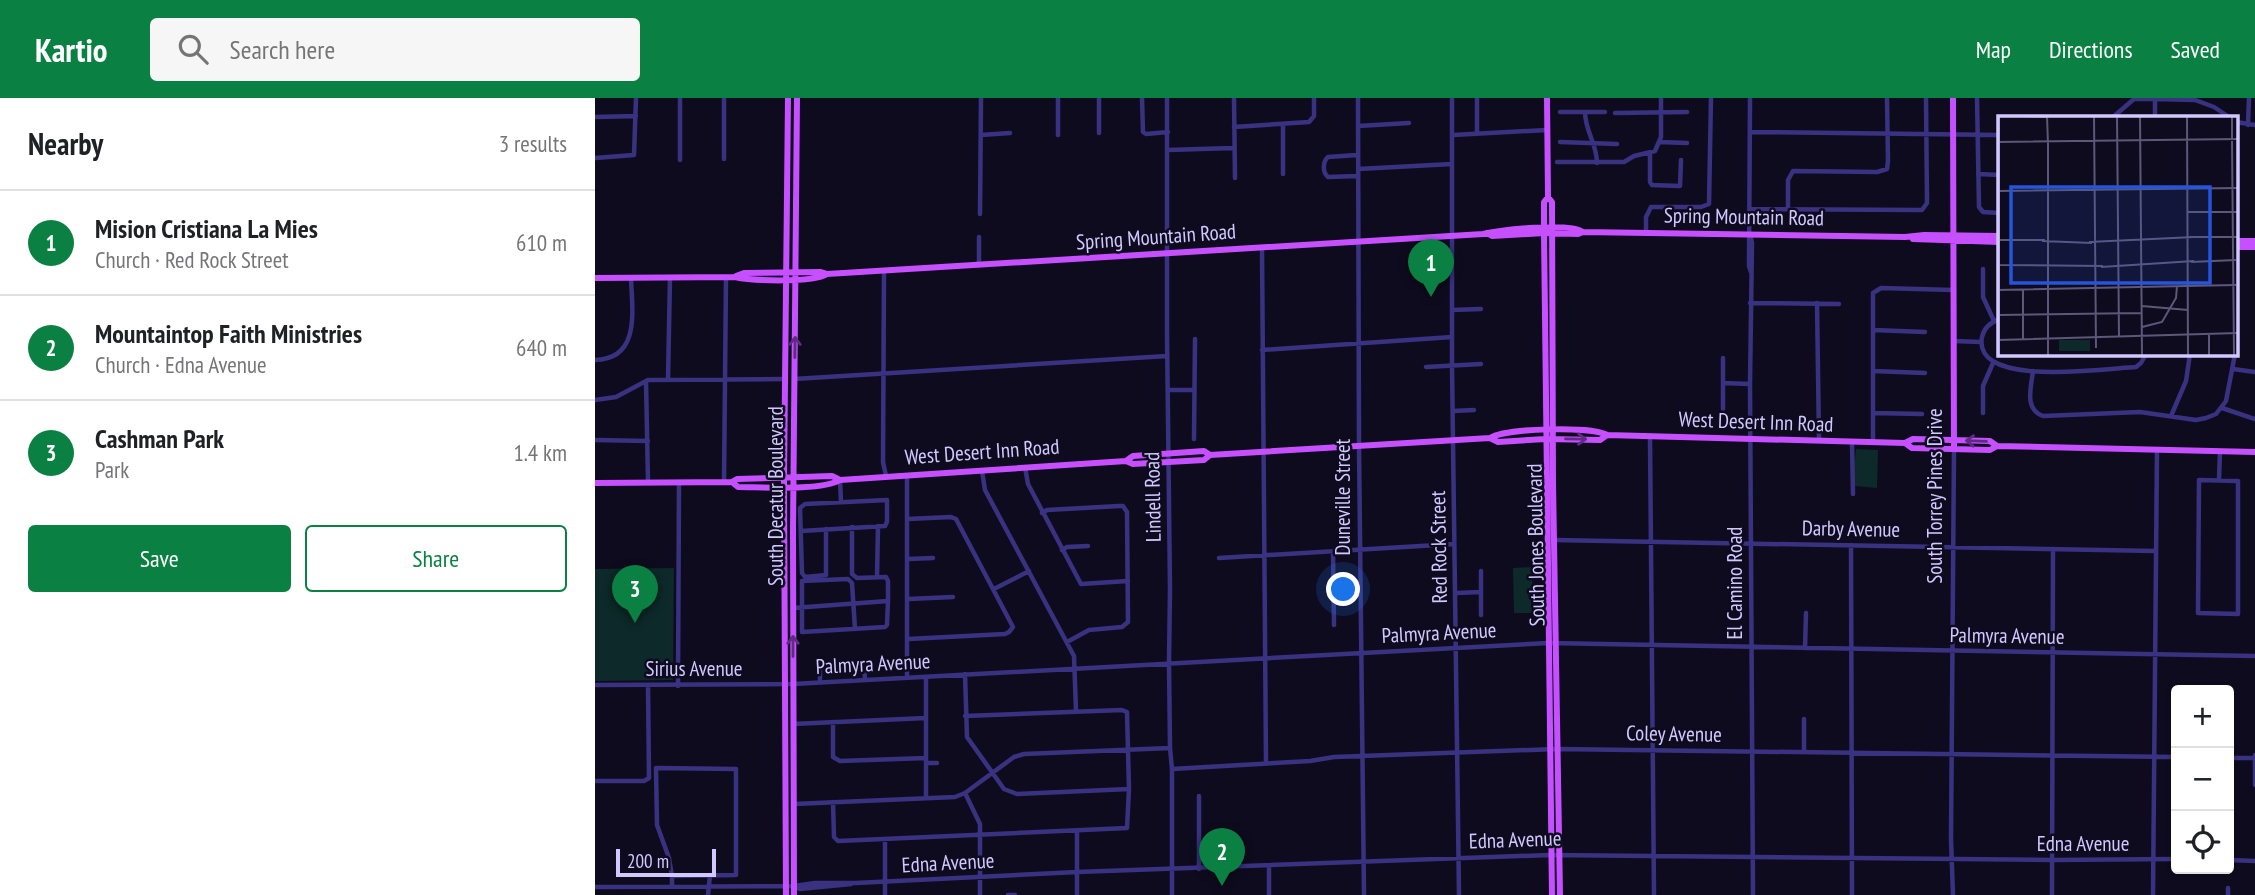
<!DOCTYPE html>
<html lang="en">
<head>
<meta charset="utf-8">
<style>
	body { margin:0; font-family:"PT Sans Narrow",sans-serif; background:#f6f6f6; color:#202124 }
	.controls { position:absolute; right:21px; bottom:21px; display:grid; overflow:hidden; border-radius:7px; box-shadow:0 2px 5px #0004 }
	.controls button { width:63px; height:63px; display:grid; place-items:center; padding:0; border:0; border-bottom:2px solid #e0e0e0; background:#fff; color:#202124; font:35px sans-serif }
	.scale { position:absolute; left:21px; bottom:18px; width:100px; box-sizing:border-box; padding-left:7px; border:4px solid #d1c8ff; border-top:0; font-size:19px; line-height:24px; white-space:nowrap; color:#d1c8ff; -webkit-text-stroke:5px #0f0b1f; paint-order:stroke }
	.you { position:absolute; left:749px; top:492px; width:24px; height:24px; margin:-18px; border:5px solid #fff; border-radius:50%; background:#1a73e8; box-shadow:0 0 0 10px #1a73e833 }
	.badge { display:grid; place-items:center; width:46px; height:46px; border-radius:50%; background:#0b8043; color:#fff; font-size:23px; font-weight:700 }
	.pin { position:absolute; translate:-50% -58px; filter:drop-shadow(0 2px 4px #0008) }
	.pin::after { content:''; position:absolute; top:37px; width:24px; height:21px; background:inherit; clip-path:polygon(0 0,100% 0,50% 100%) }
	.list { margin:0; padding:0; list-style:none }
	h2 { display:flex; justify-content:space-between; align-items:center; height:91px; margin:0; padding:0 28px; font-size:30px }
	h2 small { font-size:23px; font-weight:400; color:#757577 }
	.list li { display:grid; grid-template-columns:46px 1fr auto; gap:21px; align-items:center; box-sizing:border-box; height:105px; padding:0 28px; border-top:2px solid #e0e0e0 }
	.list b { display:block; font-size:26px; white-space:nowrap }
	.list p { margin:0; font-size:23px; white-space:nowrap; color:#757577 }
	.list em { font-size:23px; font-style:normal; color:#757577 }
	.actions { display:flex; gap:14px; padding:21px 28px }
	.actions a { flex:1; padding:16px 0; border:2px solid #0b8043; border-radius:7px; text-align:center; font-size:24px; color:#0b8043 }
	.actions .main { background:#0b8043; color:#fff }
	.icon { flex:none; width:38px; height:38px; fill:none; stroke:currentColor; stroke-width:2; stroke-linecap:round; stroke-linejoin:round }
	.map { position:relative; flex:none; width:1660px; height:797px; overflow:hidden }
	header { display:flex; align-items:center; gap:42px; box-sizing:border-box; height:98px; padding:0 35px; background:#0b8043; color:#fff }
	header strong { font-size:33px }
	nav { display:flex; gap:38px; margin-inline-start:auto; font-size:24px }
	.search { width:490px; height:63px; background:#f6f6f6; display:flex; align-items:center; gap:18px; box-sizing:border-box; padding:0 24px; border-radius:7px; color:#757577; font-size:26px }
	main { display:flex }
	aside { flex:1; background:#fff }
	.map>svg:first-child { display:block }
	.green { fill:#0d2929 }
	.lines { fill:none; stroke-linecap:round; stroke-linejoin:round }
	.minor { stroke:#393281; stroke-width:4.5 }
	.major { stroke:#c64fff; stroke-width:6 }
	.oneway { stroke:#612a84 }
	.labels { text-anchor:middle; stroke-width:5; stroke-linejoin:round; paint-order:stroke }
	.street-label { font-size:21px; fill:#d1c8ff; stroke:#0f0b1f }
	.inset-road { fill:none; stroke:#5d5779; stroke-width:2 }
	.view { fill:#2654da; fill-opacity:0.15; stroke:#2654da; stroke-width:3.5 }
	.inset-edge { fill:none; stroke:#d1c8ff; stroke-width:3.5 }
</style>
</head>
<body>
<header>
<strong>Kartio</strong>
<div class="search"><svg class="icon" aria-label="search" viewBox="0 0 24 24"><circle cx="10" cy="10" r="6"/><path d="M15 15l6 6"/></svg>Search here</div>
<nav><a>Map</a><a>Directions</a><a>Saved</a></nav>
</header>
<main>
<aside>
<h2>Nearby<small>3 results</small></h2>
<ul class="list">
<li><span class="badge">1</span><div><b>Mision Cristiana La Mies</b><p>Church · Red Rock Street</p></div><em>610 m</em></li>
<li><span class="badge">2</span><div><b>Mountaintop Faith Ministries</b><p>Church · Edna Avenue</p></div><em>640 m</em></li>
<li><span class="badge">3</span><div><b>Cashman Park</b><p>Park</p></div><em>1.4 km</em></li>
</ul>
<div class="actions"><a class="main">Save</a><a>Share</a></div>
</aside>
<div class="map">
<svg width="1660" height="797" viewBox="0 0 1660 797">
	<rect width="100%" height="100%" fill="#0f0b1f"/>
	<path class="green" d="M1261,351L1283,352L1282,390L1260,388L1259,369Z
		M937,469L938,515H919L918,470Z
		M79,470L78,582L0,583V471Z"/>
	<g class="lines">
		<path class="minor" d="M129,0V61
			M463,0V37
			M504,0V35
			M547,0L548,34L551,36L573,34
			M572,0V236L575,491L574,565L575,650L577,671V797
			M639,0L640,80
			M763,0L764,348L769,797
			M857,0V268L864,797
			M1155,0L1154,168L1156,174
			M1382,0L1384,109L1388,114L1405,115
			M1560,1V19
			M965,14H1010
			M990,14C990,33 1002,46 1002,65
			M1020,15L1092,14
			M0,19L41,18
			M1518,19L1539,1H1560L1600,2L1619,9L1634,19
			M1641,24L1660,27
			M688,26V76
			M1653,27L1654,0
			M763,28L814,25
			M639,29L714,24L719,18V0
			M1155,34L1405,37
			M882,36V0
			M386,37L415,35
			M858,37L952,32
			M965,44L1022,46
			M1065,44L1092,45
			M573,52L638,50
			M1055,56V84L1057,87L1085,88L1086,62
			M0,60L39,57L41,0
			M85,62V0
			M962,64H1029L1039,58L1060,53L1066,39V0
			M763,71L857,66
			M1383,76L1405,77
			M762,78L733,79C727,74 728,63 733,59L762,57
			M1155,111L1327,112L1332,105L1331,0
			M1193,111V82L1198,73L1282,74L1292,71L1293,63L1292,0
			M385,116L386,0
			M1051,135V119L1056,109H1106L1114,106L1116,0
			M1155,136L1157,145L1155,286L1158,797
			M667,150L671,665
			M384,167V139
			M1388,171V199L1399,223
			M289,173L288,364L291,378
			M1155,205L1244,206
			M1222,205L1224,342
			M857,212L886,211
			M1405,221C1396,224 1389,230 1387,239C1377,291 1513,270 1541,269L1546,265L1551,256
			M1278,232L1330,234
			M1358,243L1386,244
			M667,252L857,239
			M1128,260V311
			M0,262C46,261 37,212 36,180
			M831,269L886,266
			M1638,271L1660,274
			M1278,273L1330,275
			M1438,273C1436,290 1429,311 1448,318L1545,314L1601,322L1611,320L1621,316L1631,303L1640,256
			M199,281L572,258
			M73,282L75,179
			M51,283L53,384
			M1128,285L1155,286
			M573,292H599
			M0,302L21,299L53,282L190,281
			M1627,310L1660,321
			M858,313L879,312
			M1278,315L1327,316
			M1388,315V288L1398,265
			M1576,318L1591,283L1595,256
			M1055,339L1059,797
			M599,341L600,241
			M0,342L53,343
			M1257,344L1258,396
			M1278,344V195L1286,190L1358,192
			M430,369L433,386L486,486L533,483
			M387,373L390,392L479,558L481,613
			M245,382L246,404
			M1604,382L1643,383V516L1603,515Z
			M1624,382L1625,353
			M129,384L131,179
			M447,415L452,412L524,408H528L532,414L533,524L527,529L494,532L472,544
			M312,421L356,419L361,421L418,529L414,534L410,536L313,541
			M206,433L290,428L292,424V402L210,406L205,410L207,475L210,479L231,477V431
			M959,442L1560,453
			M1256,447L1257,797
			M467,452L472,449L493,448
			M738,453L739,527
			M624,460L859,446
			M313,461L338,460
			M886,473V517
			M282,479L283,428
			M399,491L434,473
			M861,495L886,494
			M313,501L358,499
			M198,510L293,503V483L291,479L262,480L257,476V429
			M260,531L257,485L253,481L207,483V534L290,529L292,527L293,503
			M1210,550L1211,515
			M269,566L270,582
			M225,569V584
			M370,576L372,639L409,691L422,696L534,691
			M331,579V700
			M312,580V378
			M0,587L198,586L953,545L1660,558
			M83,588L84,384
			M1209,621V654
			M238,624V659L245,663L331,660
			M198,626L331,620
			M1660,657V687
			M1634,660H1660
			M331,665H342
			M577,671L715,663L739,659L962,651L1581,659
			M0,683H49L54,680L53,587
			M370,695L385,726V797
			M604,698V771
			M238,704L239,739L243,743L532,730L534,691L532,614L527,612L370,618
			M199,706L360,699L370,695L419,659L429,656L575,650
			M482,734V797
			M1634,762L1660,763
			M674,768V797
			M77,778L74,760L62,727L61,670L141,671V777L77,778V789
			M199,788L205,791L256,786
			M0,789L199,788L220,785H261L482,774L954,757L1457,762L1581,761
			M113,797L115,777
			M290,797V742
			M413,797H420
			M1358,797L1356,741L1359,351
			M1457,797L1458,451
			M1558,797L1562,351
			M1633,797V790"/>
		<path class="major" d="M952,0L953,99L949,104V135L957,797
			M1358,0L1359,351
			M953,99L957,104L958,385L965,797
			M892,135L897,138L949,135L983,136L988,134L1310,139L1329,137L1405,138
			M1318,141L1405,144
			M1641,143H1660
			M1641,149H1660
			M141,178L149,175L226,174L232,176
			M0,180L140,179C158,183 218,185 232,176L888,136C906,132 974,124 988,134
			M895,340C910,330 997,328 1012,337L1310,345L1317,350L1395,352L1402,348L1660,354
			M1310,345L1318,341L1395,343L1402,348
			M531,363L538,358L609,353L615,357L895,340L903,344L950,341L1005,342L1012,337
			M137,384L143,389C166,389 227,393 245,382L531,363L538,366L609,362L615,357
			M0,385L137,384L142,381L237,378L245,382
			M191,797L189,381L193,0
			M199,797L198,433L202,0"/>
	</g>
	<defs><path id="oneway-shaft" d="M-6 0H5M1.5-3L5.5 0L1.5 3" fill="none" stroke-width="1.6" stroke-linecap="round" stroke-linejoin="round" transform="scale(1.75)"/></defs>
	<g class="oneway">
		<use href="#oneway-shaft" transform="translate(200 249) rotate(-89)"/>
		<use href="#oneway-shaft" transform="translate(981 341) rotate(1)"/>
		<use href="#oneway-shaft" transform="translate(1381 343) rotate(-178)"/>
		<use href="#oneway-shaft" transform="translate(198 548) rotate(-90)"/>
	</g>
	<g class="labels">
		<g class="street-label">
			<text transform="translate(1149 119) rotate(1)" y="7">Spring Mountain Road</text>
			<text transform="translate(561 139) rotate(-4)" y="7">Spring Mountain Road</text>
			<text transform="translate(1161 324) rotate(2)" y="7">West Desert Inn Road</text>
			<text transform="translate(387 354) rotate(-4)" y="7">West Desert Inn Road</text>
			<text transform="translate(181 398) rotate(-90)" y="7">South Decatur Boulevard</text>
			<text transform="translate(1340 398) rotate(-90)" y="7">South Torrey Pines Drive</text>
			<text transform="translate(558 399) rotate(-91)" y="7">Lindell Road</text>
			<text transform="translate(748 399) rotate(-90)" y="7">Duneville Street</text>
			<text transform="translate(1256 431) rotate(1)" y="7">Darby Avenue</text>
			<text transform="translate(941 447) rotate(-91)" y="7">South Jones Boulevard</text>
			<text transform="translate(844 449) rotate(-91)" y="7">Red Rock Street</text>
			<text transform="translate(1140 485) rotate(-90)" y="7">El Camino Road</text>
			<text transform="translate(844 535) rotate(-3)" y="7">Palmyra Avenue</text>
			<text transform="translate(1412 538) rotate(1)" y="7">Palmyra Avenue</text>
			<text transform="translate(278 566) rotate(-3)" y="7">Palmyra Avenue</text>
			<text x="99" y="578">Sirius Avenue</text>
			<text transform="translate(1079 636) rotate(1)" y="7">Coley Avenue</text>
			<text transform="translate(920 742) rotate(-2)" y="7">Edna Avenue</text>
			<text x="1488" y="753">Edna Avenue</text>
			<text transform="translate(353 765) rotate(-3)" y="7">Edna Avenue</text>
		</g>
	</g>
	<g transform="translate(1403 18)">
		<rect width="240" height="240" fill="#0f0b1f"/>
		<path d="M61,224H92V235H61Z" fill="#0d2929"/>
		<path class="inset-road" d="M1,0V239M24,0L49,1M49,0L50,28M96,0L98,232M119,0L121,221M142,0L144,239M189,0L190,239M234,23V0M234,25L236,239M0,26L240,23M1,75L240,72M189,96H240M192,121H240M0,124H47M44,125L94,127M50,125V28M50,125V239M91,126L196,121M193,146L238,144M0,149L105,150M103,151L196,145M188,170L238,169M0,174L188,170M144,190L190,194M1,199L144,197M144,211L164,206L178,182L179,170M211,217V239M25,223V174M0,224L240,217"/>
		<path class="view" d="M13,71H212V167H13Z"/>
		<rect width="240" height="240" class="inset-edge"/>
	</g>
</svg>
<div class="controls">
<button>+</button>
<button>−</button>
<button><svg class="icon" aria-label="locate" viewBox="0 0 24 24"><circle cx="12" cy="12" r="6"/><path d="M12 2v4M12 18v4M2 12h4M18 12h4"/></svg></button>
</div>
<div class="scale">200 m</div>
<div class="you"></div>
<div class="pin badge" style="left:836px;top:199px">1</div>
<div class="pin badge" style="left:627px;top:788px">2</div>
<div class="pin badge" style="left:40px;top:525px">3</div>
</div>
</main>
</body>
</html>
